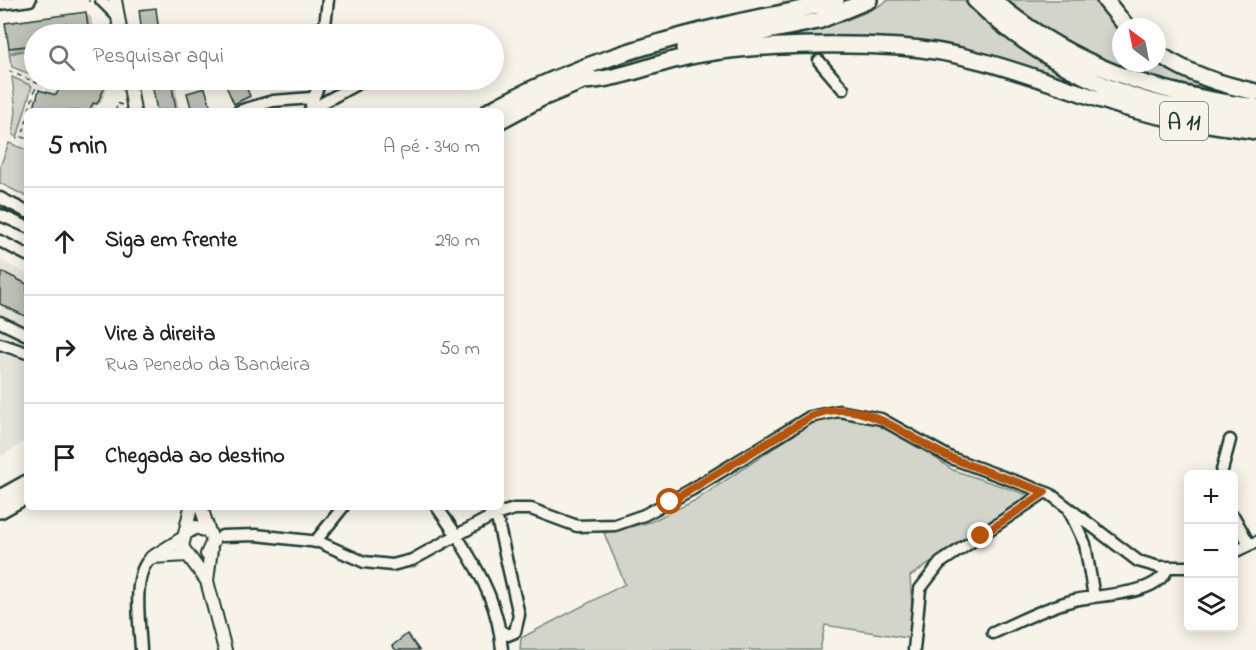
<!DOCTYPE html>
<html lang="pt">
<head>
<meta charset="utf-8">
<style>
	body { margin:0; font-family:"Indie Flower",sans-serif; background:#f2f2f2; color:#202124 }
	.controls { position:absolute; right:18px; bottom:18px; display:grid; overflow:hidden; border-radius:9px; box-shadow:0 3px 15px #0003 }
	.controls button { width:54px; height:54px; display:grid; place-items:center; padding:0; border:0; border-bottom:2px solid #e0e0e0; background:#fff; color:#202124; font:30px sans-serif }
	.compass { position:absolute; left:1112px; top:18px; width:54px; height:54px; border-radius:50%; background:#fff; box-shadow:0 3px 15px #0003; rotate:328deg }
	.stop { position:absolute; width:18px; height:18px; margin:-14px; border:4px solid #b45309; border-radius:50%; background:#fff }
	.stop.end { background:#b45309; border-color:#fff; box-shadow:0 2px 6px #0008 }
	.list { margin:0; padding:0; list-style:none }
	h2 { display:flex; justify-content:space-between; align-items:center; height:78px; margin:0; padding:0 24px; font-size:26px }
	h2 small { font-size:20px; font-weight:400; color:#757577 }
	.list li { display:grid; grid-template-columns:39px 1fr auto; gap:18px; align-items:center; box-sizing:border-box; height:108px; padding:0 24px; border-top:2px solid #e0e0e0 }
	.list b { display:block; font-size:22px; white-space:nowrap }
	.list p { margin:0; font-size:20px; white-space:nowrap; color:#757577 }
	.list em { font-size:20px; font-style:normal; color:#757577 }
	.icon { flex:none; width:33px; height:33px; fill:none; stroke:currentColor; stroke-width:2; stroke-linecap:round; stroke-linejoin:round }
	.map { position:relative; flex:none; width:1256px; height:650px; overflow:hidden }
	.search { position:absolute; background:#fff; box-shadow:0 3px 15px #0003; left:24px; top:24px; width:480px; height:66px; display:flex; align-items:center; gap:15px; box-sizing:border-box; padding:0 21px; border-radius:33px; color:#757577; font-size:22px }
	.panel { position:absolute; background:#fff; box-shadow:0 3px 15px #0003; left:24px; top:108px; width:480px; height:402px; border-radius:9px }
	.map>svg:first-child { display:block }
	.built { fill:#e5e4d9 }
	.green { fill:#d3d5ca; stroke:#79897f; stroke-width:1.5 }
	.shadow { fill:#0003 }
	.building { fill:#bbc1b6; stroke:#1f3d34; stroke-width:1.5 }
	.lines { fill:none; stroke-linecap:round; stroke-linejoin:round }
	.minor-tunnel { stroke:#cccfc4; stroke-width:10; stroke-dasharray:10 5; stroke-linecap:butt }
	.minor-casing { stroke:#1f3d34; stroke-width:15 }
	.major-casing { stroke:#1f3d34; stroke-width:16 }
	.highway-casing { stroke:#1f3d34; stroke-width:20 }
	.path { stroke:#1f3d34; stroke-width:1.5; stroke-dasharray:4.5 4.5; stroke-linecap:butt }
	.minor { stroke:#f7f3e8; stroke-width:10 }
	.major { stroke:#f7f3e8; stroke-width:12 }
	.highway { stroke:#f7f3e8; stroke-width:15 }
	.route { stroke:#b45309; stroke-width:8 }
	.labels { text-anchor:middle; stroke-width:5; stroke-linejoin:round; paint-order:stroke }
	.shield { fill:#f7f3e8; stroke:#60746a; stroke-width:1.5 }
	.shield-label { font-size:22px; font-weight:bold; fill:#1f3d34 }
</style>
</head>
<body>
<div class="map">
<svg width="1256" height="650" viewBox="0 0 1256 650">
	<rect width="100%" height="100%" fill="#f7f3e8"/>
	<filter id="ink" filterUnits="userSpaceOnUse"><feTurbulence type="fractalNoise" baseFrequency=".0167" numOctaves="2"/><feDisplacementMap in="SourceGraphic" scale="12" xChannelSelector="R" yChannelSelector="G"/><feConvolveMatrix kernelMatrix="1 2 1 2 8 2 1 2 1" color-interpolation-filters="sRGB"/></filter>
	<g filter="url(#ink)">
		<path class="built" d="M0,260L27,274V440L0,457Z"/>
		<path class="green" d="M889,0H963L1021,48L1102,94L990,58L771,40C812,31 853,22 889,0Z
			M1005,0H1097L1112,23L1121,31V63H1157V61L1180,75L1215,90C1196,86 1175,84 1156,78C1111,65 1040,31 1005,0Z
			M34,45V76L12,67L9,54L29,50L9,52V48Z
			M12,77L32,86L17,138L13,135L16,111Z
			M9,143L27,150V197L0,183V167Z
			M819,418H841L878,425L919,447L953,470L1034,497L910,576L914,639L825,625L820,650H520L521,638L625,584L604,533L650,522L696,500Z"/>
		<path class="shadow" d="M156,10L162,34H144L141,11Z
			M86,14L91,17L94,34H34V48L15,50L10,47L7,24Z
			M191,28L195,34H176L175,31Z
			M65,80H110L100,104L96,103L92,111H41L57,97Z
			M242,81L251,98L237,104L235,103Z
			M171,82L175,84L179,111H159L154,85Z
			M205,89L213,111H193Z"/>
		<path class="building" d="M156,8L159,34H142L139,10Z
			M86,12L89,34H34V45L9,48L5,23Z
			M64,80H108L97,104L93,103L89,111H33L39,90L56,95Z
			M243,80L250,96L234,104L226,86Z
			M171,81L176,109L157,111L152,84Z
			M205,88L212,111H192L187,93Z
			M3,272L27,284V317L0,304V279Z
			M407,634L419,650H396L392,646Z"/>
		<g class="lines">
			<path class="minor-tunnel" d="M783,0L819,61"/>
			<defs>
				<path id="minor" d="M101,0L117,16
					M0,4L30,0
					M324,34L328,0
					M819,61L843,89
					M311,104L321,80
					M310,110L364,80
					M239,111L273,101L312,98
					M0,198L27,212
					M0,215L27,227
					M0,241L27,255
					M0,322L27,335
					M0,344L27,353
					M1221,474L1230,440
					M437,507L453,530
					M1069,510L1085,544L1094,597
					M496,514L519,615L515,632L508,635L501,631
					M1234,517L1249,544
					M222,536L256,535L319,542L364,562L392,565L412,560L492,516L514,509H531L577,526L615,525L644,515L691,490L810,417L839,411L881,419L951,458L1050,494L1138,561L1159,567H1188
					M315,542L343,507
					M461,543C483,577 499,609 502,650
					M1234,552L1256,542
					M993,633C1018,622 1044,608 1071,601C1096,593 1158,598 1168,567
					M141,650C140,625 131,574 151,558
					M914,650L920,589L940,563L1045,492"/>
				<path id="major" d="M115,0L121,34
					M129,80L134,111
					M191,507L182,547L207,581
					M201,507L209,532
					M185,534L196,527L209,532L213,541L207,554
					M211,549L207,581L225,650
					M152,557L188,555
					M151,558L183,538"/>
				<path id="highway" d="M975,0C1021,46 1093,87 1157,103C1189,111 1223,115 1256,119
					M993,0C1070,66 1157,94 1256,107
					M1105,0L1127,27
					M684,48L818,21L869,0
					M1157,53C1189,74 1219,84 1256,92
					M582,81C623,80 660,60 701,54C762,44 838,43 900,47C972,51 1045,82 1114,104C1160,119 1208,124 1256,131
					M489,111C566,68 649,43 734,23C768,15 803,11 836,0
					M501,120L542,98L590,78
					M0,498L27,483
					M0,510L27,495"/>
			</defs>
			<use href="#minor" class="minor-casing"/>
			<use href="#major" class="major-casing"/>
			<use href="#highway" class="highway-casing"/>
			<path class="path" d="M89,0V2
				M9,71L37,83L29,111
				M116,111L117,103L122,105
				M27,119L22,137L27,139"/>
			<use href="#minor" class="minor"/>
			<use href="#major" class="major"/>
			<use href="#highway" class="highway"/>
		</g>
	</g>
	<g class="lines" filter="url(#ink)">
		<path class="route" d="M670,502L810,417C862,392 909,441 954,459C984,471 1014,481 1045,492L981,536"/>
	</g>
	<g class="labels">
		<rect class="shield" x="1160" y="102" width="48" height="38" rx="4.5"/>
		<g class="shield-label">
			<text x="1184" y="129">A 11</text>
		</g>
	</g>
</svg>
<div class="controls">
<button>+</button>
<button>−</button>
<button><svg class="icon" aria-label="layers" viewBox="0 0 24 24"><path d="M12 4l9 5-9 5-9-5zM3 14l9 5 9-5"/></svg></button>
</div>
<svg class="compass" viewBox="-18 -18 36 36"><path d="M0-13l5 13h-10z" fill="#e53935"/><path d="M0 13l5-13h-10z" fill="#757577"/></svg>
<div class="stop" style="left:670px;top:502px"></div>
<div class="stop end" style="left:981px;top:536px"></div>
<div class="search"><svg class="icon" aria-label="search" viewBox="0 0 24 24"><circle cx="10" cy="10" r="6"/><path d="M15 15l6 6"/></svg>Pesquisar aqui</div>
<section class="panel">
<h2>5 min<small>A pé · 340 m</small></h2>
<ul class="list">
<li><svg class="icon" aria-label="ahead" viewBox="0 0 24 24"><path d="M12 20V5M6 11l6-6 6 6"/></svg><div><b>Siga em frente</b></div><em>290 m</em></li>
<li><svg class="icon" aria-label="right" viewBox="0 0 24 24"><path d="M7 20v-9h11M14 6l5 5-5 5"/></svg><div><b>Vire à direita</b><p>Rua Penedo da Bandeira</p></div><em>50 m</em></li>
<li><svg class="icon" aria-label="arrive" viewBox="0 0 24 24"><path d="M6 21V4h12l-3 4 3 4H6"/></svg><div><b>Chegada ao destino</b></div></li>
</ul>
</section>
</div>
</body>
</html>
